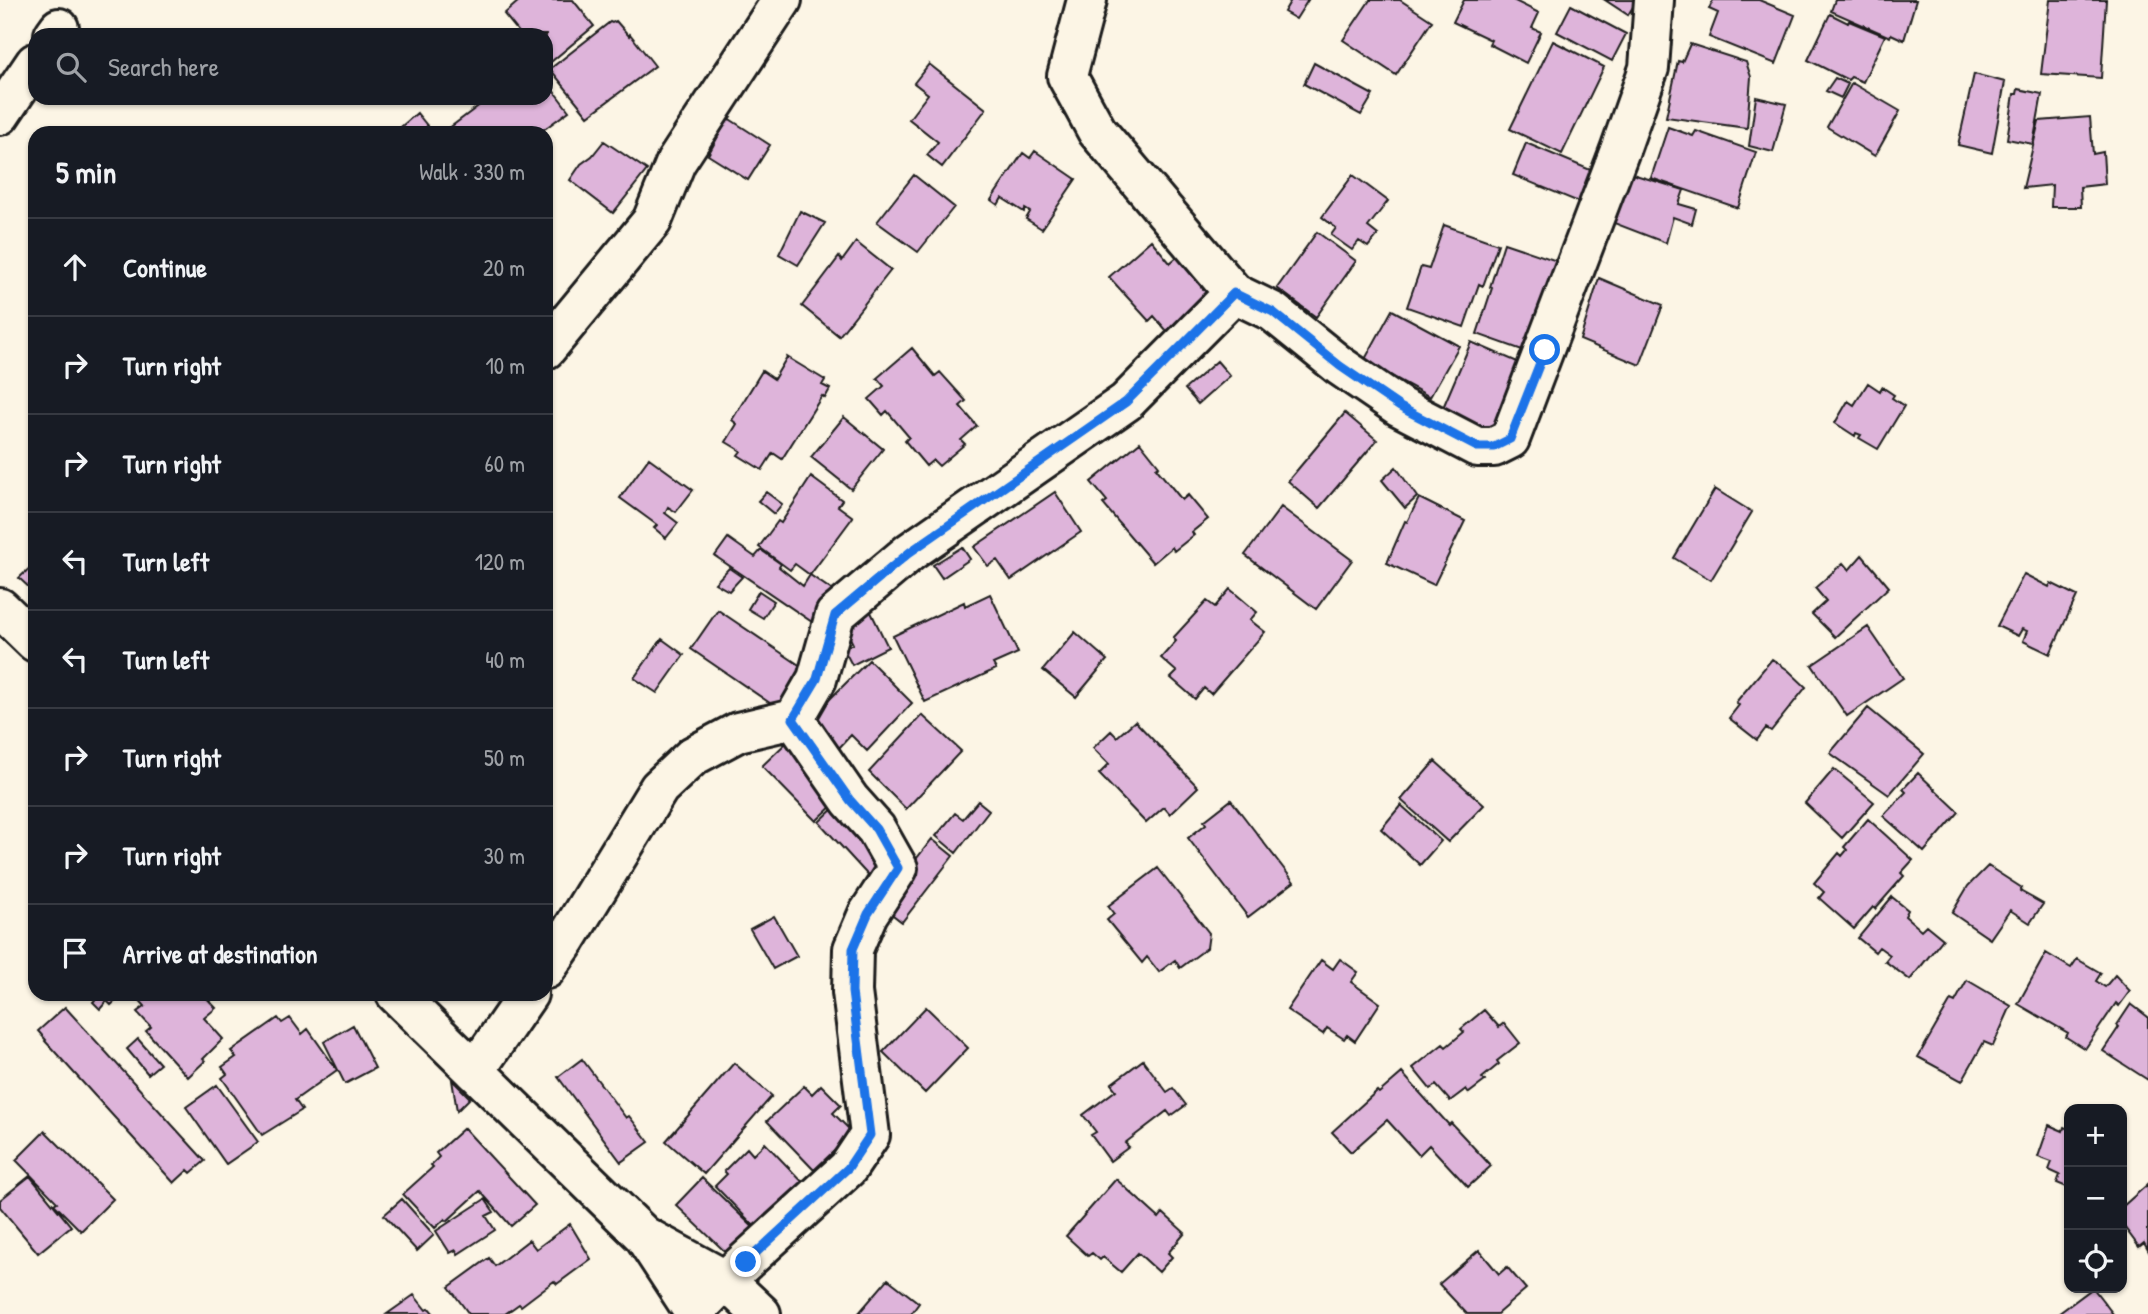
<!DOCTYPE html>
<html lang="en">
<head>
<meta charset="utf-8">
<style>
	body { margin:0; font-family:"Patrick Hand",sans-serif; background:#20242c; color:#f1f3f6 }
	.controls { position:absolute; right:21px; bottom:21px; display:grid; overflow:hidden; border-radius:14px; box-shadow:0 2px 5px #0004 }
	.controls button { width:63px; height:63px; display:grid; place-items:center; padding:0; border:0; border-bottom:2px solid #363941; background:#171b24; color:#f1f3f6; font:35px sans-serif }
	.stop { position:absolute; width:21px; height:21px; margin:-16px; border:5px solid #1a73e8; border-radius:50%; background:#fff }
	.stop.end { background:#1a73e8; border-color:#fff; box-shadow:0 2px 7px #0008 }
	.list { margin:0; padding:0; list-style:none }
	h2 { display:flex; justify-content:space-between; align-items:center; height:91px; margin:0; padding:0 28px; font-size:30px }
	h2 small { font-size:23px; font-weight:400; color:#9ea1a6 }
	.list li { display:grid; grid-template-columns:46px 1fr auto; gap:21px; align-items:center; box-sizing:border-box; height:98px; padding:0 28px; border-top:2px solid #363941 }
	.list b { display:block; font-size:26px; white-space:nowrap }
	.list em { font-size:23px; font-style:normal; color:#9ea1a6 }
	.icon { flex:none; width:38px; height:38px; fill:none; stroke:currentColor; stroke-width:2; stroke-linecap:round; stroke-linejoin:round }
	.map { position:relative; flex:none; width:2148px; height:1314px; overflow:hidden }
	.search { position:absolute; background:#171b24; box-shadow:0 2px 5px #0004; left:28px; top:28px; width:525px; height:77px; display:flex; align-items:center; gap:18px; box-sizing:border-box; padding:0 24px; border-radius:21px; color:#9ea1a6; font-size:26px }
	.panel { position:absolute; background:#171b24; box-shadow:0 2px 5px #0004; left:28px; top:126px; width:525px; height:875px; border-radius:21px }
	.map>svg:first-child { display:block }
	.building { fill:#deb4da; stroke:#1c1c1c; stroke-width:2 }
	.lines { fill:none; stroke-linecap:round; stroke-linejoin:round }
	.minor-casing { stroke:#1c1c1c; stroke-width:44 }
	.major-casing { stroke:#1c1c1c; stroke-width:44 }
	.minor { stroke:#fcf5e5; stroke-width:38 }
	.major { stroke:#fcf5e5; stroke-width:38 }
	.route { stroke:#1a73e8; stroke-width:9 }
</style>
</head>
<body>
<div class="map">
<svg width="2148" height="1314" viewBox="0 0 2148 1314">
	<rect width="100%" height="100%" fill="#fcf5e5"/>
	<filter id="ink" filterUnits="userSpaceOnUse"><feTurbulence type="fractalNoise" baseFrequency=".0143" numOctaves="2"/><feDisplacementMap in="SourceGraphic" scale="14" xChannelSelector="R" yChannelSelector="G"/><feConvolveMatrix kernelMatrix="1 2 1 2 8 2 1 2 1" color-interpolation-filters="sRGB"/></filter>
	<g filter="url(#ink)">
		<path class="building" d="M520,0H573L594,26L546,66V35H521L504,14Z
			M1291,0H1308L1296,19L1284,12Z
			M1370,0H1400L1432,21L1396,75L1343,40Z
			M1464,0H1513L1539,13L1532,28L1541,32L1526,63L1489,44L1491,40L1453,22Z
			M1605,0H1637L1628,15Z
			M1713,0H1759L1795,15L1776,64L1709,37L1718,13L1709,9Z
			M1835,0H1916L1904,40L1891,34L1890,37L1831,11Z
			M2050,0H2106L2101,78L2041,74Z
			M1571,5L1626,34L1612,61L1557,32Z
			M1830,14L1848,23L1849,21L1885,36L1863,82L1851,77L1848,80L1808,60Z
			M616,21L629,36L630,34L655,66L588,116L550,69L610,22L612,23Z
			M1553,41L1604,67L1562,154L1510,129Z
			M1690,44L1746,62L1751,77L1747,128L1666,117L1678,61L1682,62Z
			M1314,63L1373,95L1361,115L1304,84Z
			M929,64L986,109L942,167L927,155L938,142L909,119L928,94L914,83Z
			M1974,74L2005,82L1992,153L1958,145Z
			M1835,78L1848,84L1841,98L1826,91Z
			M546,81L569,111L539,133H451L448,129L489,98H546Z
			M1852,83L1900,111L1875,156L1827,127Z
			M2018,89L2042,94L2033,144L2007,139L2014,94H2017Z
			M1756,97L1786,104L1773,152L1749,146Z
			M417,113L433,133H394Z
			M2090,117L2093,154L2103,152L2105,184L2080,187L2081,207H2051L2052,185L2023,188L2039,121Z
			M728,118L770,145L748,180L708,155Z
			M1668,127L1693,136L1696,131L1756,152L1738,208L1651,178Z
			M604,141L647,170L613,213L570,180L581,164L592,156Z
			M1526,143L1600,174L1586,205L1513,175Z
			M1035,151L1076,179L1042,229L1026,219L1030,212L1025,209L1024,212L1002,198L998,205L991,200L1023,153L1030,158Z
			M1629,173L1684,190L1679,204L1696,209L1692,224L1673,217L1666,243L1614,223Z
			M914,175L954,207L918,252L877,222Z
			M1353,175L1388,201L1368,227L1378,235L1368,247L1359,241L1352,250L1331,235L1336,228L1322,217Z
			M800,211L825,223L798,265L779,254Z
			M1444,225L1498,244L1483,286L1479,284L1464,327L1407,307L1421,267L1429,269Z
			M1317,232L1356,261L1316,317L1277,288Z
			M1151,240L1170,263L1177,257L1216,300L1173,338L1154,316L1149,321L1109,277Z
			M856,242L891,270L839,336L802,306L839,257L842,261Z
			M1504,243L1563,263L1525,351L1477,334L1492,288L1490,287Z
			M1599,278L1663,305L1640,365L1580,340Z
			M1392,310L1459,346L1430,397L1364,361Z
			M1471,342L1527,366L1498,434L1442,410Z
			M912,348L935,376L940,372L966,401L960,406L977,426L961,440L965,444L939,466L933,460L926,466L905,441L909,437L887,411L883,415L869,399L884,386L877,378Z
			M787,357L825,380L822,385L830,389L825,398L822,396L782,459L773,453L762,470L738,455L741,451L726,442L737,424L732,420L762,371L774,379Z
			M1217,361L1230,376L1198,404L1185,389Z
			M1868,383L1880,391L1882,387L1894,395L1892,398L1904,406L1878,449L1859,438L1861,435L1856,433L1855,436L1835,423L1848,401L1854,405Z
			M1345,413L1377,440L1319,508L1288,481Z
			M844,417L883,449L851,489L811,457Z
			M1140,442L1159,466L1156,468L1182,500L1188,495L1208,519L1192,532L1194,535L1174,551L1172,547L1153,563L1103,504L1107,501L1091,482Z
			M649,458L693,490L676,512L668,507L665,513L678,523L666,538L654,528L657,525L620,498Z
			M1396,467L1417,497L1405,508L1382,480Z
			M811,477L842,500L838,506L853,517L810,575L795,564L790,570L759,547L778,521L781,523Z
			M1715,489L1752,512L1711,580L1674,558Z
			M766,492L782,504L774,514L758,501Z
			M1055,492L1081,532L1011,580L997,560L988,566L974,547Z
			M1419,498L1465,521L1434,585L1387,563L1405,521L1407,522Z
			M1281,507L1352,560L1316,609L1245,555Z
			M728,538L755,557L761,550L781,564L779,567L803,586L810,575L836,593L815,624L715,556Z
			M962,547L970,559L942,578L933,565Z
			M1862,555L1889,587L1835,637L1812,614L1826,601L1815,588L1843,563L1849,570Z
			M35,563V593L19,578Z
			M729,568L742,577L729,591L715,583Z
			M2024,574L2049,587L2051,583L2077,596L2050,654L2023,641L2027,631L2022,629L2018,636L1997,626Z
			M1230,589L1257,612L1250,620L1265,632L1211,694L1204,688L1195,699L1171,678L1177,672L1161,658L1176,641L1173,638L1207,601L1215,607Z
			M759,591L774,601L763,618L748,609Z
			M990,594L1018,653L993,664L996,669L925,702L893,636L964,602L965,606Z
			M869,608L888,647L852,665L843,648L853,644L842,621Z
			M718,610L811,673L783,712L691,649Z
			M1868,627L1903,678L1847,716L1812,665Z
			M1075,632L1107,660L1076,697L1043,670Z
			M662,639L684,655L657,693L634,678Z
			M1772,659L1788,670L1806,687L1771,731L1766,728L1757,740L1729,718L1739,705L1736,702Z
			M869,660L912,703L867,751L851,735L838,749L808,721Z
			M1868,708L1924,754L1889,795L1830,753Z
			M922,715L961,751L906,809L869,772Z
			M1135,721L1198,787L1170,814L1164,807L1146,823L1099,774L1109,764L1093,748L1111,731L1117,737Z
			M787,742L835,803L816,821L762,766Z
			M1435,761L1484,805L1448,842L1401,800Z
			M1834,769L1874,802L1842,838L1805,803Z
			M1918,773L1959,812L1924,852L1883,816L1906,792L1903,789Z
			M1231,800L1294,882L1248,917L1188,838L1206,824L1204,821Z
			M978,801L989,810L956,853L936,836L955,813L963,819Z
			M837,805L894,867L875,883L819,822Z
			M1401,805L1441,841L1420,865L1381,829Z
			M1868,819L1913,860L1901,873L1904,876L1875,909L1873,907L1854,929L1819,898L1824,892L1814,883L1839,853L1842,856L1847,850L1844,847Z
			M932,839L953,856L902,922L880,905Z
			M1988,866L2022,888L2020,891L2043,904L2030,923L2010,910L1990,939L1952,913L1968,886Z
			M1158,868L1209,933L1207,948L1180,968L1175,960L1159,972L1147,957L1142,963L1107,920L1114,914L1108,906Z
			M1892,897L1908,910L1905,916L1921,930L1926,925L1943,939L1910,980L1885,961L1890,955L1879,947L1875,952L1858,938Z
			M774,916L797,956L773,969L750,929Z
			M2046,953L2071,968L2077,959L2101,973L2096,981L2105,987L2115,975L2130,991L2119,1006L2116,1003L2085,1049L2066,1037L2068,1033L2018,1004Z
			M1340,959L1358,972L1351,982L1380,1003L1355,1041L1347,1035L1344,1039L1327,1028L1323,1034L1287,1010L1321,960L1333,969Z
			M1967,980L2011,1006L1993,1046L1984,1042L1962,1081L1918,1057L1951,1000L1955,1002Z
			M100,994H123L111,1005L107,1001L100,1009L93,1002Z
			M134,994H203L216,1008L204,1018L223,1039L203,1059L205,1061L188,1077L146,1031L151,1027L137,1012L145,1006Z
			M2131,1004L2148,1017V1080L2103,1051L2119,1027L2117,1025Z
			M65,1007L205,1161L191,1173L188,1170L174,1183L45,1041L46,1040L38,1031Z
			M926,1007L968,1048L925,1093L883,1052Z
			M1484,1010L1499,1027L1504,1023L1520,1043L1497,1061L1499,1064L1482,1078L1485,1081L1469,1093L1466,1089L1450,1101L1436,1085L1430,1089L1413,1068L1443,1044L1446,1047L1464,1032L1461,1029Z
			M278,1018L282,1023L290,1018L302,1034L308,1029L337,1070L295,1100L302,1110L262,1135L222,1078L227,1074L222,1067L236,1057L231,1051Z
			M353,1025L375,1068L345,1084L324,1042Z
			M138,1039L160,1064L148,1074L127,1049Z
			M582,1059L626,1118L629,1116L649,1142L621,1162L558,1077Z
			M1143,1060L1167,1092L1173,1088L1186,1105L1171,1116L1167,1111L1125,1143L1129,1147L1110,1161L1091,1135L1096,1132L1083,1115L1116,1090L1111,1084Z
			M734,1063L772,1096L704,1174L666,1141Z
			M1402,1073L1449,1125L1451,1123L1491,1166L1468,1187L1429,1145L1419,1155L1387,1120L1351,1152L1332,1132L1377,1091L1379,1093Z
			M452,1080L470,1098L457,1111Z
			M217,1085L258,1142L226,1164L186,1107Z
			M821,1085L841,1105L833,1113L853,1133L814,1170L767,1121L804,1086L812,1094Z
			M2049,1125L2063,1131L2064,1127L2069,1129V1188L2057,1183L2060,1175L2049,1170L2052,1162L2038,1157Z
			M464,1128L535,1205L511,1226L480,1191L447,1221L445,1219L435,1228L403,1194L433,1167L431,1165L439,1157L436,1153Z
			M45,1131L113,1199L81,1231L54,1204L57,1202L16,1160Z
			M765,1143L814,1194L760,1232L715,1186L727,1174L724,1171L747,1148L753,1155Z
			M30,1176L71,1226L38,1253L0,1207V1200Z
			M702,1178L760,1234L739,1265L676,1205Z
			M1116,1179L1159,1218L1163,1213L1185,1233L1168,1253L1172,1257L1159,1272L1138,1253L1121,1272L1103,1257L1100,1260L1092,1253L1088,1256L1066,1236Z
			M2148,1184V1250L2144,1243L2139,1247L2122,1224V1207Z
			M402,1199L434,1235L417,1251L384,1215Z
			M485,1199L494,1212L486,1216L495,1230L458,1254L456,1250L450,1253L436,1231Z
			M570,1224L591,1259L557,1284L554,1281L521,1306L519,1304L505,1314H469L449,1287L489,1258L495,1266L529,1240L536,1249Z
			M1479,1250L1499,1274L1507,1267L1526,1289L1497,1314H1467L1439,1284Z
			M888,1279L919,1303L911,1314H858Z
			M2093,1288L2113,1314H2058Z
			M414,1295L426,1310L429,1308L434,1314H387Z"/>
		<g class="lines">
			<defs>
				<path id="minor" d="M54,35L59,28
					M0,115L35,63
					M1234,293L1273,312L1340,366L1400,407L1477,447H1494L1510,439L1620,150L1649,68L1654,0
					M546,349L652,221L676,162L782,0
					M546,969L566,940L659,788L693,756L738,732L794,719
					M475,1071L528,994
					M693,1313L725,1280L848,1168L870,1135L852,992L853,949L868,914L898,868L876,829L850,800L794,719L817,679L835,615L910,552L1126,402L1234,293L1097,131L1067,76L1087,0"/>
				<path id="major" d="M0,608L35,642
					M396,994L644,1236L695,1314
					M646,1237L725,1280L761,1314"/>
			</defs>
			<use href="#minor" class="minor-casing"/>
			<use href="#major" class="major-casing"/>
			<use href="#minor" class="minor"/>
			<use href="#major" class="major"/>
		</g>
	</g>
	<g class="lines" filter="url(#ink)">
		<path class="route" d="M746,1262L848,1168L870,1135L852,992L853,949L868,914L898,868L876,829L850,800L793,719L817,679L835,615L910,552L1126,402L1234,293L1273,312L1340,366L1400,407L1477,447H1494L1510,439L1545,350"/>
	</g>
</svg>
<div class="controls">
<button>+</button>
<button>−</button>
<button><svg class="icon" aria-label="locate" viewBox="0 0 24 24"><circle cx="12" cy="12" r="6"/><path d="M12 2v4M12 18v4M2 12h4M18 12h4"/></svg></button>
</div>
<div class="stop" style="left:1545px;top:350px"></div>
<div class="stop end" style="left:746px;top:1262px"></div>
<div class="search"><svg class="icon" aria-label="search" viewBox="0 0 24 24"><circle cx="10" cy="10" r="6"/><path d="M15 15l6 6"/></svg>Search here</div>
<section class="panel">
<h2>5 min<small>Walk · 330 m</small></h2>
<ul class="list">
<li><svg class="icon" aria-label="ahead" viewBox="0 0 24 24"><path d="M12 20V5M6 11l6-6 6 6"/></svg><div><b>Continue</b></div><em>20 m</em></li>
<li><svg class="icon" aria-label="right" viewBox="0 0 24 24"><path d="M7 20v-9h11M14 6l5 5-5 5"/></svg><div><b>Turn right</b></div><em>10 m</em></li>
<li><svg class="icon" aria-label="right" viewBox="0 0 24 24"><path d="M7 20v-9h11M14 6l5 5-5 5"/></svg><div><b>Turn right</b></div><em>60 m</em></li>
<li><svg class="icon" aria-label="left" viewBox="0 0 24 24"><path d="M17 20v-9H6M10 6l-5 5 5 5"/></svg><div><b>Turn left</b></div><em>120 m</em></li>
<li><svg class="icon" aria-label="left" viewBox="0 0 24 24"><path d="M17 20v-9H6M10 6l-5 5 5 5"/></svg><div><b>Turn left</b></div><em>40 m</em></li>
<li><svg class="icon" aria-label="right" viewBox="0 0 24 24"><path d="M7 20v-9h11M14 6l5 5-5 5"/></svg><div><b>Turn right</b></div><em>50 m</em></li>
<li><svg class="icon" aria-label="right" viewBox="0 0 24 24"><path d="M7 20v-9h11M14 6l5 5-5 5"/></svg><div><b>Turn right</b></div><em>30 m</em></li>
<li><svg class="icon" aria-label="arrive" viewBox="0 0 24 24"><path d="M6 21V4h12l-3 4 3 4H6"/></svg><div><b>Arrive at destination</b></div></li>
</ul>
</section>
</div>
</body>
</html>
